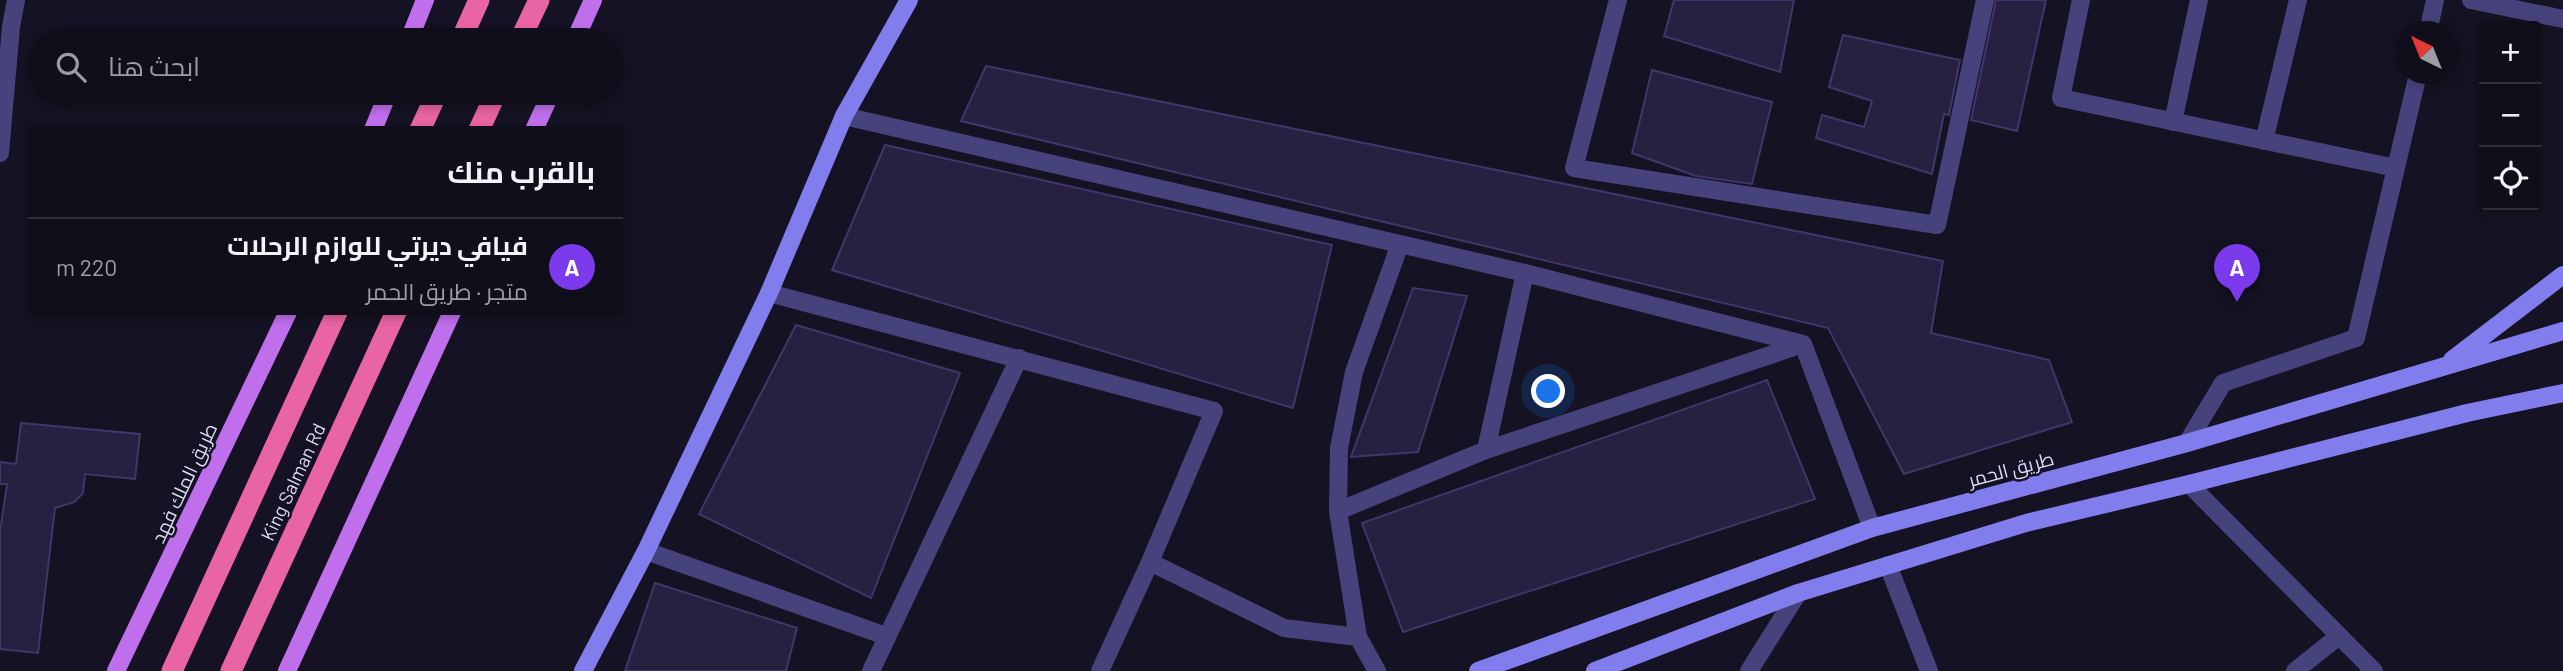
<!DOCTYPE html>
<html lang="ar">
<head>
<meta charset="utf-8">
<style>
	body { margin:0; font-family:Barlow,Cairo,sans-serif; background:#1e1c27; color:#f1f3f6; direction:rtl }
	.controls { position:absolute; right:21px; top:21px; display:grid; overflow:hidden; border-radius:7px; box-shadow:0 4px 10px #0003 }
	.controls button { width:63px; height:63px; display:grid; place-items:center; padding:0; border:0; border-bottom:2px solid #302e39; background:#100e1a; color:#f1f3f6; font:35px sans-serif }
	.compass { position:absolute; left:2395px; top:21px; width:63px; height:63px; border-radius:50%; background:#100e1a; box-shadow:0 4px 10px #0003; rotate:317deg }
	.you { position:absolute; left:1549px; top:392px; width:24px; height:24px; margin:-18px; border:5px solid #fff; border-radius:50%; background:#1a73e8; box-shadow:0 0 0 10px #1a73e833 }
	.badge { display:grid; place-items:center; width:46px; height:46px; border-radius:50%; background:#7c3aed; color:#fff; font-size:23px; font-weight:700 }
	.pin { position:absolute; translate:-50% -58px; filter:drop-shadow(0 2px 4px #0008) }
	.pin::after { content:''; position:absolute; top:37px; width:24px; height:21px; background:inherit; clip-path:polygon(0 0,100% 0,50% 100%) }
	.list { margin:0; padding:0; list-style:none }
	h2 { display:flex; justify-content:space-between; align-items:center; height:91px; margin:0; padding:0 28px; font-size:30px }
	h2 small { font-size:23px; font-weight:400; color:#9c9ca2 }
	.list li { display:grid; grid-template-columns:46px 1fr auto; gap:21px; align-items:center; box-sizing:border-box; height:98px; padding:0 28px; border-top:2px solid #302e39 }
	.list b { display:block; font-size:26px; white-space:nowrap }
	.list p { margin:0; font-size:23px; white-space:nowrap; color:#9c9ca2 }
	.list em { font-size:23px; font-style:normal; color:#9c9ca2 }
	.icon { flex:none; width:38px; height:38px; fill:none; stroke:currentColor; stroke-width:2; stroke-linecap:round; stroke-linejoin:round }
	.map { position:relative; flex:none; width:2563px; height:671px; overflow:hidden; direction:ltr }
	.search { position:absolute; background:#100e1a; box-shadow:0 4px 10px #0003; left:28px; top:28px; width:595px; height:77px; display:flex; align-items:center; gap:18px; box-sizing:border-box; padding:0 24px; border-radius:38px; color:#9c9ca2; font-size:26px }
	.panel { position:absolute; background:#100e1a; box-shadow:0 4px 10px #0003; left:28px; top:126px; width:595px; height:189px; border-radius:7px; direction:rtl }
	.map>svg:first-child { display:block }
	.building { fill:#282041; stroke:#41366a; stroke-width:2 }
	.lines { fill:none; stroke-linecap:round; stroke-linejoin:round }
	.street { stroke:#46437c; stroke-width:18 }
	.secondary { stroke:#827ded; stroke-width:18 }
	.primary { stroke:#bf6feb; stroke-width:18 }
	.highway { stroke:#e964a2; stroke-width:21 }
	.labels { text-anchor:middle; stroke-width:5; stroke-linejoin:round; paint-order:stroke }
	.street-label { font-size:19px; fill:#ddd9fa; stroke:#151223 }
</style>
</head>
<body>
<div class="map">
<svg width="2563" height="671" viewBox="0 0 2563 671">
	<rect width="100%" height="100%" fill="#151223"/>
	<path class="building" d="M1674,0H1794L1780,72L1664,36Z
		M1996,0H2046L2017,131L1971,120Z
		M1843,35L1960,60L1949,115L1944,114L1932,174L1816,138L1822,115L1864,127L1872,101L1829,87Z
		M986,66L1943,261L1931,333L2049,360L2072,422L1904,474L1828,328L961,121Z
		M1652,70L1772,102L1752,184L1696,176L1632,153Z
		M885,145L1332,245L1293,408L832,270Z
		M1413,288L1467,296L1418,452L1351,457Z
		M796,325L960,373L871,598L699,514Z
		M1767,380L1815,499L1403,632L1362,523Z
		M21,423L140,434L135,479L85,474L83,493L74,502L55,508L38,653L0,649V532L7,484H0V462L16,464Z
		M655,583L797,628L786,671H625Z"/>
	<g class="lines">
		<path class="street" d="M1618,0L1574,168L1937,225L1985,0
			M2081,0L2061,98L2396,168
			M2471,0L2563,19
			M2428,32L2435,0
			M844,116L1400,244L1354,372L1339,448L1338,511L1358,637L1377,671
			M2173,122L2199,0
			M2264,141L2298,0
			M0,153L11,27L16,0
			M1400,244L1525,273L1803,344
			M769,293L1214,411L1150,562L1100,671
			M2187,443L2223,383L2356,338L2418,74
			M1486,450L1525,273
			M2189,484L2374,671
			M1338,511L1486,450L1803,344L1872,528
			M646,551L886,636
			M1150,562L1284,628L1358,637
			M1888,565L1929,671
			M871,671L1019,358
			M1749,671L1798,593
			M2295,671L2339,636"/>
		<path class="secondary" d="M2452,360L2563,275
			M583,671L646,551L769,293L844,116L909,0
			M1478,671L1872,528L2187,443L2563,331
			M1595,671L1798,593L2026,523L2189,484L2467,413L2563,393"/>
		<path class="primary" d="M409,40L425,0
			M575,40L593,0
			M373,130L388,93
			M534,130L551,93
			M116,671L288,312
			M287,671L452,312"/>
		<path class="highway" d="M461,40L479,0
			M520,40L539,0
			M420,130L437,93
			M479,130L496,93
			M172,671L337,312
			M231,671L396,312"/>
	</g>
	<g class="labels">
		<g class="street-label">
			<text transform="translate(2011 469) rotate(-15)" y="7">طريق الحمر</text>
			<text transform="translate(293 482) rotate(-65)" y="7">King Salman Rd</text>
			<text transform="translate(184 483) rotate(-65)" y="7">طريق الملك فهد</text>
		</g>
	</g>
</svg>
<div class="controls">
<button>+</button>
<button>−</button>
<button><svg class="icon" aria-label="locate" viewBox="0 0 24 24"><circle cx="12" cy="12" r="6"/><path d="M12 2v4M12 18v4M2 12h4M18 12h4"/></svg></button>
</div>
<svg class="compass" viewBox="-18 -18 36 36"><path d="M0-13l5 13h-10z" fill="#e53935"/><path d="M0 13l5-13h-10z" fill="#9c9ca2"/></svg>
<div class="you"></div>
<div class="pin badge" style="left:2237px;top:302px">A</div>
<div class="search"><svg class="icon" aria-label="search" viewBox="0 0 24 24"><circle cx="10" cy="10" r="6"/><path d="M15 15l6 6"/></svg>ابحث هنا</div>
<section class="panel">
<h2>بالقرب منك<small></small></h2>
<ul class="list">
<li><span class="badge">A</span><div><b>فيافي ديرتي للوازم الرحلات</b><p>متجر · طريق الحمر</p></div><em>220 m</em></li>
</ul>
</section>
</div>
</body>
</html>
